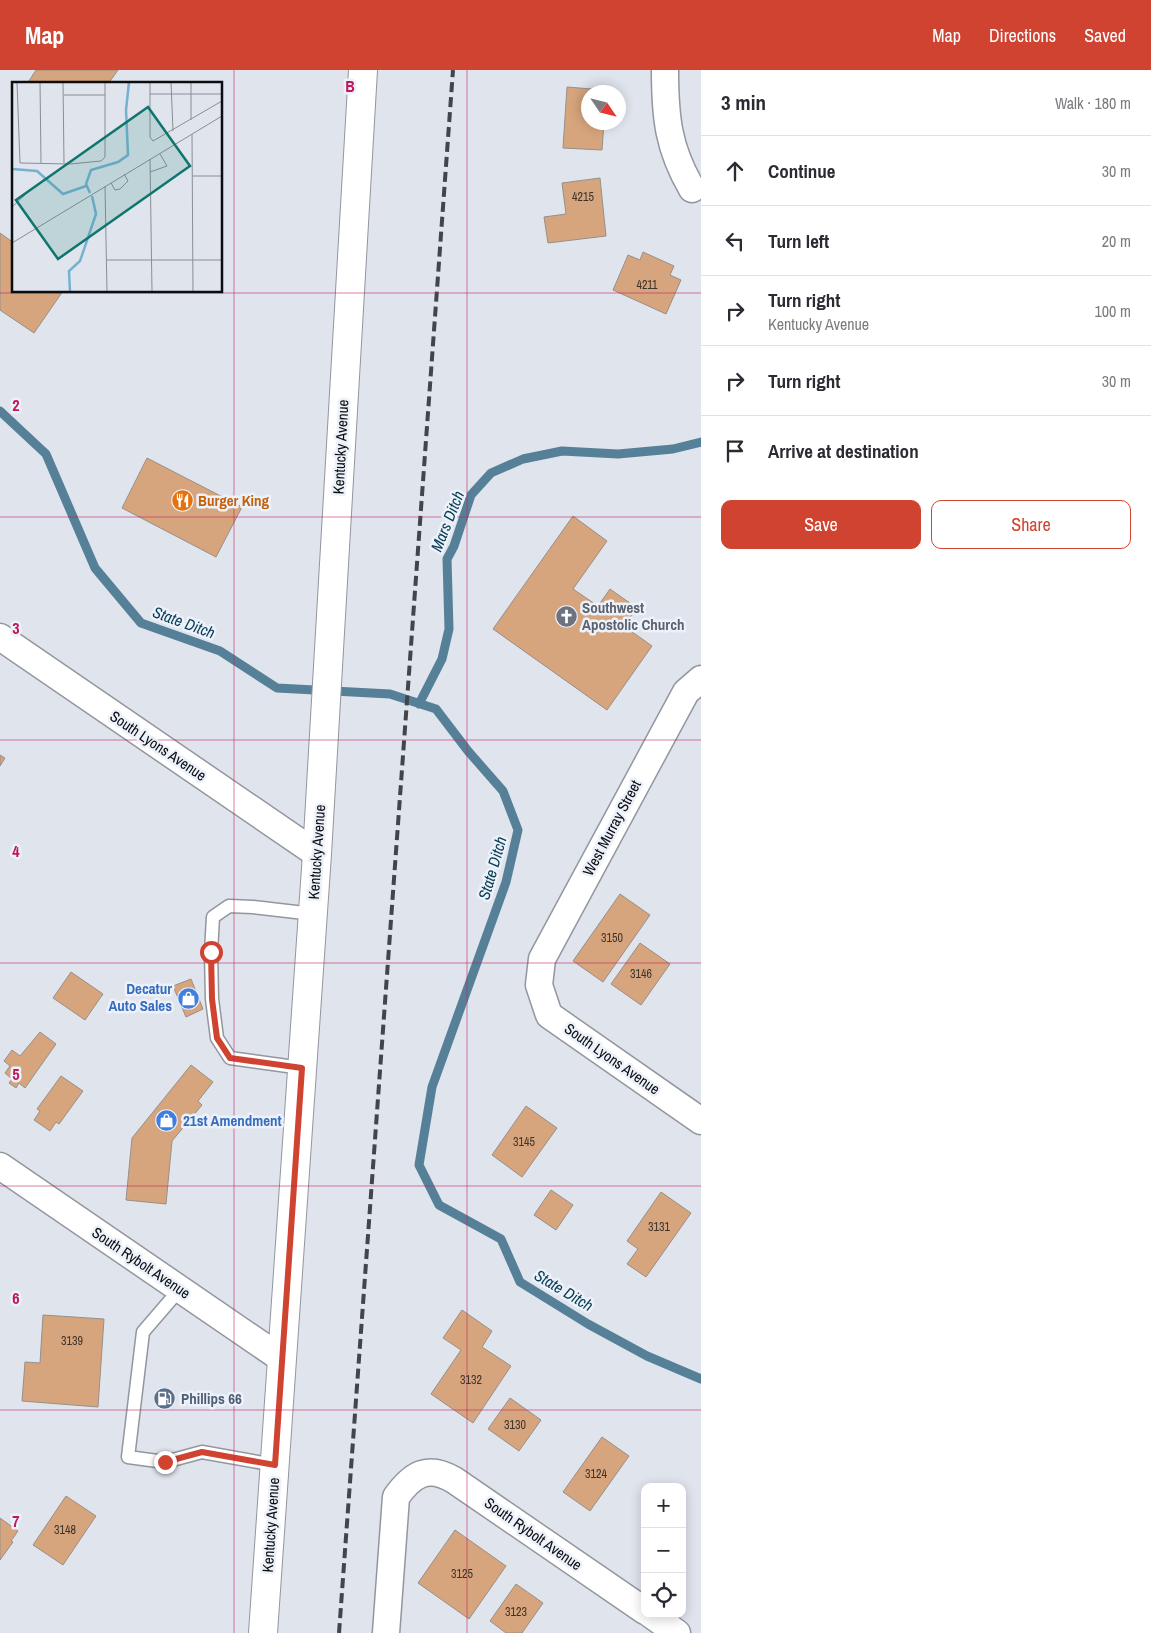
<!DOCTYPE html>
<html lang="en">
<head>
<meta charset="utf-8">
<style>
	body { margin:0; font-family:"Archivo Narrow",sans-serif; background:#f7f7f7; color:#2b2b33 }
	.controls { position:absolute; right:15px; bottom:15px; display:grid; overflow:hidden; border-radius:10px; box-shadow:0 2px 12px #0003 }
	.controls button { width:45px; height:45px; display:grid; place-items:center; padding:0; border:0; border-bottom:1px solid #e1e1e2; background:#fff; color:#2b2b33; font:25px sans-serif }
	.compass { position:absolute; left:581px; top:15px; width:45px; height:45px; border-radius:50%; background:#fff; box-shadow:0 2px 12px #0003; rotate:125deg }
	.stop { position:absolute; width:15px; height:15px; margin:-11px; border:4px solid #d04330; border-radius:50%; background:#fff }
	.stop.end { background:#d04330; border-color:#fff; box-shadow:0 1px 5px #0008 }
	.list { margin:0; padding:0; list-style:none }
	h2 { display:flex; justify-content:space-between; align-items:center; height:65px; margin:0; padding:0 20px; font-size:21px }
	h2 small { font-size:16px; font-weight:400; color:#7c7c81 }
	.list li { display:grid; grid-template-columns:32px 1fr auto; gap:15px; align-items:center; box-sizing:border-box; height:70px; padding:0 20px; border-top:1px solid #e1e1e2 }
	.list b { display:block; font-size:19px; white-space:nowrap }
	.list p { margin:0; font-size:16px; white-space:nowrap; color:#7c7c81 }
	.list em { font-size:16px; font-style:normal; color:#7c7c81 }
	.actions { display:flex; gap:10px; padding:15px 20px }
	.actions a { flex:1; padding:11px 0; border:1px solid #d04330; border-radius:10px; text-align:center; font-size:18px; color:#d04330 }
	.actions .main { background:#d04330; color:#fff }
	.icon { flex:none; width:28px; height:28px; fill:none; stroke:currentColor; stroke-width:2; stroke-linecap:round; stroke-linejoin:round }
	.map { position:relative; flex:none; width:701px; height:1563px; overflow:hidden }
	header { display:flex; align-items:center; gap:30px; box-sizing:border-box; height:70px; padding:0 25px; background:#d04330; color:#fff }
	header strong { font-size:24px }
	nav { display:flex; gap:28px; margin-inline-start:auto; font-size:18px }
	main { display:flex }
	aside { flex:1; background:#fff }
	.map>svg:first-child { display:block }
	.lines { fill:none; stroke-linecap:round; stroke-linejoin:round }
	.stream { stroke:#558098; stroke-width:9 }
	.building { fill:#d6a57d; stroke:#988f89 }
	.lane-casing { stroke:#92969e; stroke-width:15 }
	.street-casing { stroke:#92969e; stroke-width:29 }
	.primary-casing { stroke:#92969e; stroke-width:30 }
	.lane { stroke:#fff; stroke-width:12 }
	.street { stroke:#fff; stroke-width:26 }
	.primary { stroke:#fff; stroke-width:28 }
	.rail { stroke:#42454a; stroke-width:4; stroke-dasharray:10 5; stroke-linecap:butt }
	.route { stroke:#d04330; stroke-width:6 }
	.grid { fill:none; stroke:#c2185b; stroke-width:1; stroke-opacity:0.55 }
	.labels { text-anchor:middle; stroke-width:5; stroke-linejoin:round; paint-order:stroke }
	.number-label { font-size:12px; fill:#3e332b }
	.street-label { font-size:15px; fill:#0b0d10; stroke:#ecf1fa }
	.food-label { font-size:15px; font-weight:bold; fill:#c56008; stroke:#ecf1fa; text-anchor:start }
	.worship-label { font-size:15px; font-weight:bold; fill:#5b616d; stroke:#ecf1fa; text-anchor:start }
	.shop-label { font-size:15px; font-weight:bold; fill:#366cbe; stroke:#ecf1fa; text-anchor:end }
	.service-label { font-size:15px; font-weight:bold; fill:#4e5e75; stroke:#ecf1fa; text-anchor:start }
	.water-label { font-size:16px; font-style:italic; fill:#083e55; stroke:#ecf1fa }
	.inset-river { fill:none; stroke:#75b2d2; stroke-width:2.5 }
	.inset-road { fill:none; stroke:#8a8e95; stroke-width:1 }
	.view { fill:#0f766e; fill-opacity:0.15; stroke:#0f766e; stroke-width:2.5 }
	.inset-edge { fill:none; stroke:#0b0d10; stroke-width:2.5 }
	.grid-label { font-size:16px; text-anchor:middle; font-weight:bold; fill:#c2185b; stroke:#ecf1fa; stroke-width:5; stroke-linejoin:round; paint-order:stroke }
</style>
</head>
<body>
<header>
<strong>Map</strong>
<nav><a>Map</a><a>Directions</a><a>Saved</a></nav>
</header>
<main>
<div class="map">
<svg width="701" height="1563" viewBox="0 0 701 1563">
	<rect width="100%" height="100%" fill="#dfe4ed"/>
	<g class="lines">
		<path class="stream" d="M0,341L46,384L95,498L141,553L220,581L277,618L390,624L436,639L468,681L503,721L518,760L506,812L432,1017L419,1095L439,1135L501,1169L520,1212L588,1254L647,1286L701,1309
			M419,634L442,589L449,559L447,489L454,476L471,425L491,403L523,389L562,381L618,384L673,379L701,372"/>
	</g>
	<path class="building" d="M36,0H118L108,14H27Z
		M567,17L604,20L603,22H588V52H604L602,80L563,78Z
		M600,108L606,166L548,173L544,147L566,144L562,113Z
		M0,163L14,173V221H63L34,263L0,240Z
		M643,182L674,196L670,205L681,210L666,244L613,220L628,185L640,190Z
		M147,388L242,437L216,487L122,438Z
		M573,446L607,471L573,519L598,536L610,519L637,538L624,556L652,576L607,640L493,559Z
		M0,685L5,688L0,696Z
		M620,824L650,845L603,912L573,891Z
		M640,873L670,894L641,935L611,914Z
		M71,902L103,924L85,950L53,928Z
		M191,909L203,939L186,947L173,916Z
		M40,962L56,974L25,1018L19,1013L16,1018L9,1013L12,1009L5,1003L10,996L4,991L12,980L20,986Z
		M191,995L213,1012L198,1031L202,1035L172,1071L166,1134L126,1130L132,1068Z
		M61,1006L83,1021L59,1054L56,1052L50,1061L34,1050L40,1041L37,1039Z
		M526,1036L557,1058L522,1107L492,1085Z
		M551,1120L573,1135L556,1160L534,1145Z
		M661,1122L691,1143L646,1207L627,1194L638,1179L627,1171Z
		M462,1240L492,1261L482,1277L511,1296L473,1353L431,1324L461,1280L443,1268Z
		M43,1245L104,1249L98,1337L22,1331L25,1292L40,1293Z
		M510,1328L541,1350L519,1381L488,1359Z
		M602,1367L629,1386L590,1441L563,1422Z
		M66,1426L96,1446L63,1495L33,1475Z
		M0,1448L18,1461L11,1471L13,1472L0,1490Z
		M455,1460L506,1496L469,1549L418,1513Z
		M516,1514L543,1533L522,1563H506L490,1551Z"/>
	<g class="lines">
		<defs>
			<path id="lane" d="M302,998L230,988L217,968L212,929L211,882L213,847L229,836L253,837L313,844
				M180,1219L143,1262L128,1387L165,1392L202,1382L275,1395"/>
			<path id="street" d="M665,0C665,47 668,78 692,119
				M0,567L317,784
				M701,609L686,622L542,889L539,915L549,945L701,1051
				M0,1096L282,1289
				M650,1544L677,1563
				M386,1563L396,1427C412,1405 427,1394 454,1410L645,1541"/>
			<path id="primary" d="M263,1563L317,784L363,0"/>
		</defs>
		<use href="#lane" class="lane-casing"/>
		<use href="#street" class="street-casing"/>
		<use href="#primary" class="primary-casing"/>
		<use href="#lane" class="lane"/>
		<use href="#street" class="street"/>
		<use href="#primary" class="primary"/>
		<path class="rail" d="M339,1563L453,0"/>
	</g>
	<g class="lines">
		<path class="route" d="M165,1392L202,1382L275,1395L302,998L230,988L217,968L212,929L211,882"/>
	</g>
	<path class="grid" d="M234,0V1563M467,0V1563M0,223H701M0,447H701M0,670H701M0,893H701M0,1116H701M0,1340H701"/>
	<defs>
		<symbol id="restaurant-disc" viewBox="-11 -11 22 22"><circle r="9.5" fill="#e8710a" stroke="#ecf1fa"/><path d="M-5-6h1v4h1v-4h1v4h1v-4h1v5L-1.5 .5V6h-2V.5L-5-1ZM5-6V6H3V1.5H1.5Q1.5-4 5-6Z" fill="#fff"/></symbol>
		<symbol id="church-disc" viewBox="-11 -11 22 22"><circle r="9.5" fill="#6b7280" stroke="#ecf1fa"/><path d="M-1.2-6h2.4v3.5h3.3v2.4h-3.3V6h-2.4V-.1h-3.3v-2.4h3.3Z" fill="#fff"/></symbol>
		<symbol id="shop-disc" viewBox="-11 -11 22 22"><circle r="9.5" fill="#3f7fe0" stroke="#ecf1fa"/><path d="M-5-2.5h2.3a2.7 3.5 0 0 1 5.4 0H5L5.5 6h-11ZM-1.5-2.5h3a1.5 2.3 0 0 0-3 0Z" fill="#fff"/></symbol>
		<symbol id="fuel-disc" viewBox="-11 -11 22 22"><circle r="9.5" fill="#5c6f8a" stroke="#ecf1fa"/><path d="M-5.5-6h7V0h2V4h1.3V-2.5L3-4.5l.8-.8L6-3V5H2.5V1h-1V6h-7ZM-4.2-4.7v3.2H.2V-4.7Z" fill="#fff"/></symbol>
	</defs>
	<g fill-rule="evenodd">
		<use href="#restaurant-disc" x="170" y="418" width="25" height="25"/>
		<use href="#church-disc" x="554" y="534" width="25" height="25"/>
		<use href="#shop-disc" x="176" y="916" width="25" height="25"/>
		<use href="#shop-disc" x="154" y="1038" width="25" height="25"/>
		<use href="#fuel-disc" x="152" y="1316" width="25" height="25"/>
	</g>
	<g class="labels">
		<g class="number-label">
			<text x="583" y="131">4215</text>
			<text x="647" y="219">4211</text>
			<text x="612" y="872">3150</text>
			<text x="641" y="908">3146</text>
			<text x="524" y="1076">3145</text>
			<text x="659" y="1161">3131</text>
			<text x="72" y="1275">3139</text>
			<text x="471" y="1314">3132</text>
			<text x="515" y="1359">3130</text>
			<text x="596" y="1408">3124</text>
			<text x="65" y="1464">3148</text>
			<text x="462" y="1508">3125</text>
			<text x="516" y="1546">3123</text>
		</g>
		<g class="street-label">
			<text transform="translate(341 377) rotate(-87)" y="5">Kentucky Avenue</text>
			<text transform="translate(158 676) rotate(34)" y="5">South Lyons Avenue</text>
			<text transform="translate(612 758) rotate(-62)" y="5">West Murray Street</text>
			<text transform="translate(317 782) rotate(-86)" y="5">Kentucky Avenue</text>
			<text transform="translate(612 989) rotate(35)" y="5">South Lyons Avenue</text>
			<text transform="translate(141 1193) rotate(34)" y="5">South Rybolt Avenue</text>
			<text transform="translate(271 1455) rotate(-86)" y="5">Kentucky Avenue</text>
			<text transform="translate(533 1464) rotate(35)" y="5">South Rybolt Avenue</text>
		</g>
		<g class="food-label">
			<text x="198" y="436">Burger King</text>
		</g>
		<g class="worship-label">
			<text x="582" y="543">Southwest<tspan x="582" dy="17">Apostolic Church</tspan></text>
		</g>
		<g class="shop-label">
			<text x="172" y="924">Decatur<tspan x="172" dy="17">Auto Sales</tspan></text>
			<text x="183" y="1056" text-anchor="start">21st Amendment</text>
		</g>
		<g class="service-label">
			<text x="181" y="1334">Phillips 66</text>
		</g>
		<g class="water-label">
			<text transform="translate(447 451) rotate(-68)" y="6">Mars Ditch</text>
			<text transform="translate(184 552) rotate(20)" y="6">State Ditch</text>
			<text transform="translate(492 798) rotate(-74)" y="6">State Ditch</text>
			<text transform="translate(564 1220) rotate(31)" y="6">State Ditch</text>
		</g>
	</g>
	<g transform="translate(12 12)">
		<rect width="210" height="210" fill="#dfe4ed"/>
		<path class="inset-river" d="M0,87L25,89L51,112L74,104M78,111L74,102L79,88L106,80L116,73L114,28L117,0M58,210L57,189L68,179L84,132L80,114"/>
		<path class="inset-road" d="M5,0L8,81L58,82L89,79L93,75V0M28,0L29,81M51,0L52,81M138,0V55L141,59L210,19M159,0L161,49M138,12H210M52,13H93M179,38V0M180,52L181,210M138,77L140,210M138,90L155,84L148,72M180,94H210M99,101L103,108L108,107L116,99L112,92M93,104L95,210M0,125L15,111M0,161L210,34M94,178H210"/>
		<path class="view" d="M136,25L178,84L46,177L4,118Z"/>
		<rect width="210" height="210" class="inset-edge"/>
	</g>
	<g class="grid-label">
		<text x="350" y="22">B</text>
		<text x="16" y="341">2</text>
		<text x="16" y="564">3</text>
		<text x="16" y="787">4</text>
		<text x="16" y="1010">5</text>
		<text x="16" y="1234">6</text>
		<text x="16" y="1457">7</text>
	</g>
</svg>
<div class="controls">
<button>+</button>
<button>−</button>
<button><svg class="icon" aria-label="locate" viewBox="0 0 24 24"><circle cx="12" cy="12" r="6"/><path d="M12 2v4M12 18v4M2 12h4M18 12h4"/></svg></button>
</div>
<svg class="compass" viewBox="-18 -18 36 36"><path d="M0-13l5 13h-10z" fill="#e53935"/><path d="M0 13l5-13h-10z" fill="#7c7c81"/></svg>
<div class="stop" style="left:211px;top:882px"></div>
<div class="stop end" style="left:165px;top:1392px"></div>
</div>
<aside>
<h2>3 min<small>Walk · 180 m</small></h2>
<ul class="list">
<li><svg class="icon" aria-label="ahead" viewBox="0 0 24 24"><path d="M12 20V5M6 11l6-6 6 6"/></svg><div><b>Continue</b></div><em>30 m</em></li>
<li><svg class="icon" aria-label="left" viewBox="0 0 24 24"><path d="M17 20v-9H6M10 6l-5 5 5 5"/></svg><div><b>Turn left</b></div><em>20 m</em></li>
<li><svg class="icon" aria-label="right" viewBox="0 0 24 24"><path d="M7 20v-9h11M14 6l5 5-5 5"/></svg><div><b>Turn right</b><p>Kentucky Avenue</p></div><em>100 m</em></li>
<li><svg class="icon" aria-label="right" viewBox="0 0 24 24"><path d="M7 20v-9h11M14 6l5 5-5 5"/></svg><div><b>Turn right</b></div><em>30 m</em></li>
<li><svg class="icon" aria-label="arrive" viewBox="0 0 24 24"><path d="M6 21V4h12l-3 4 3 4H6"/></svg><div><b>Arrive at destination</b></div></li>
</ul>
<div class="actions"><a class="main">Save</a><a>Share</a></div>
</aside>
</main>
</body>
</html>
